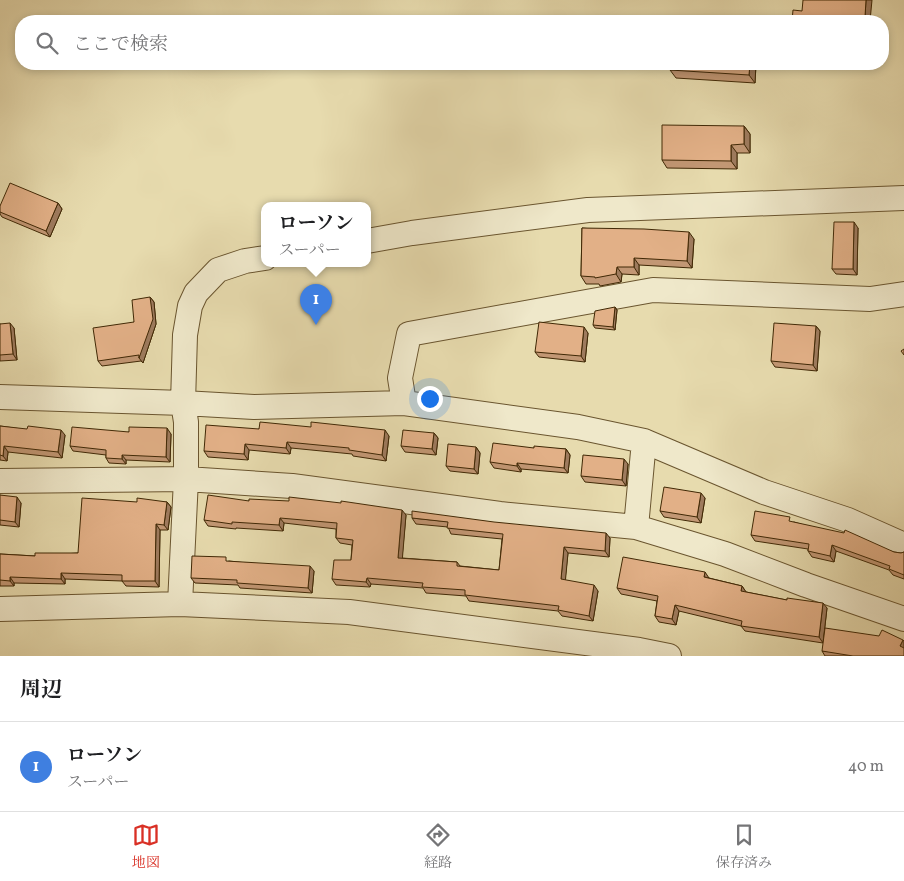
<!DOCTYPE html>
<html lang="ja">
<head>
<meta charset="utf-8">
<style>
	body { margin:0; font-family:Vollkorn,"Noto Serif JP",serif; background:#f2f2f2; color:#202124 }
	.you { position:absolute; left:429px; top:398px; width:18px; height:18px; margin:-12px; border:4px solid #fff; border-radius:50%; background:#1a73e8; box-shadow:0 0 0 8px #1a73e833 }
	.badge { display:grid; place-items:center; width:32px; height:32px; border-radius:50%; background:#d93025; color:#fff; font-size:16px; font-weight:700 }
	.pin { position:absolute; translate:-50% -41px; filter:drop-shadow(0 1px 2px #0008) }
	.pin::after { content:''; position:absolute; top:26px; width:18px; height:15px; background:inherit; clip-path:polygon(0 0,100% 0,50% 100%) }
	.popup { position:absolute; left:261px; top:202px; width:110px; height:65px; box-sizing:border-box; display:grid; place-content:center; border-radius:10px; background:#fff; filter:drop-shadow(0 1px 4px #0005); font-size:16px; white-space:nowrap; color:#757577 }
	.popup b { font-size:19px; color:#202124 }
	.popup::after { content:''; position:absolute; left:50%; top:100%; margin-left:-10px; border:10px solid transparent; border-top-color:#fff }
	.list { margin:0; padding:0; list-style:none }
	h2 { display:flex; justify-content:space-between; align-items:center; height:65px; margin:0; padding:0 20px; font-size:21px }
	h2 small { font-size:16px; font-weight:400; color:#757577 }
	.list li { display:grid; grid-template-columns:32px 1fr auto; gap:15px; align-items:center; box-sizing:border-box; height:90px; padding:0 20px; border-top:1px solid #e0e0e0 }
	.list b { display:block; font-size:19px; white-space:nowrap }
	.list p { margin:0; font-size:16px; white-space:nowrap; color:#757577 }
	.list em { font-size:16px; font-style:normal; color:#757577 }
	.icon { flex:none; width:28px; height:28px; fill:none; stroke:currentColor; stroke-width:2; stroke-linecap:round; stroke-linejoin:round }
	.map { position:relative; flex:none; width:904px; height:656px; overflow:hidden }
	.search { position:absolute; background:#fff; box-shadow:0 2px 8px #0003; left:15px; right:15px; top:15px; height:55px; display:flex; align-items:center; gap:12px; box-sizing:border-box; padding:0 18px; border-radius:20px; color:#757577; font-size:19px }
	.sheet { height:155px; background:#fff }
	nav { display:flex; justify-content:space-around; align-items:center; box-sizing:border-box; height:70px; border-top:1px solid #e0e0e0; background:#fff; font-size:14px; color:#757577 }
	nav a { display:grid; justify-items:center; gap:2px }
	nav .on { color:#d93025 }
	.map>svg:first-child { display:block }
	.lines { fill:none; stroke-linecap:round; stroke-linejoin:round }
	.minor-casing { stroke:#6a552f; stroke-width:26 }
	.minor { stroke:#efe8ca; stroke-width:24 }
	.wall { fill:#c29774; stroke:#402805 }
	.shaded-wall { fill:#9e7b5e; stroke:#402805 }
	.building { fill:#e2b087; stroke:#402805 }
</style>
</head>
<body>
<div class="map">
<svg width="904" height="656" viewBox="0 0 904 656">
	<rect width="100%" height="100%" fill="#e7dbae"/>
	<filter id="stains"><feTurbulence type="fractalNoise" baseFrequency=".004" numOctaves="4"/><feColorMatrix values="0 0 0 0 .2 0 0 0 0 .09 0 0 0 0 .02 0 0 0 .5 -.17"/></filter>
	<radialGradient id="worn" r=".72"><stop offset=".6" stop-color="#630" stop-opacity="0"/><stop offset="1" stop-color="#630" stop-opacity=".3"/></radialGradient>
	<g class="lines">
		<defs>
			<path id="minor" d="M367,241L412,233L588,210L904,198
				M0,397L183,403L254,407L404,403L578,427L644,441L764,492L848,520L904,545
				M404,403L400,378L409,334L653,290L870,299L904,294
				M0,481L186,479L292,486L500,514L636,527L725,554L806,585L904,619
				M636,527L644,441
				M180,604L186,479V422L183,403L185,335L190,306L196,293L218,270L245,261L265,258
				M0,609L180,604L349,612L639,650L669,656"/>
		</defs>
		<use href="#minor" class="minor-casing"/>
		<use href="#minor" class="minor"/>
	</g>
	<path class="wall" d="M756,64L755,83L676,78L670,70Z
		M744,126L750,134V153H737V169L667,168L662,160Z
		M58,203L62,209L50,237L2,217L0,214V206Z
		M582,228L694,239L692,268L639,265V275L622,274L621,282L600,286L599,284H586L581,276Z
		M858,228L857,275L836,274L832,269Z
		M150,297L154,302L156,324L143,363L141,361L102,366L98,361L134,322Z
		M615,307L617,310L615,330L595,328L593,325Z
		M0,324L14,328L17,360L0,361Z
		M816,326L820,331L817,371L775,367L771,361Z
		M588,333L585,362L539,357L535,352Z
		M0,426L65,435L62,458L8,452L7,461L0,460Z
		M259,429L389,436L386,461L353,456L352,454L291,448L290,454L249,450L248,460L208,457L204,451Z
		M129,432L171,434L170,462L126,460V464L109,463L106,458V455L73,451L70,446Z
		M434,433L438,438L436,455L405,452L401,446Z
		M476,447L480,453L478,474L450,471L446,466Z
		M534,448L566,449L570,455L568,473L521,469V472L494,468L490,462Z
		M628,464L626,486L585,482L581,476Z
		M0,495L21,503L19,527L0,525Z
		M705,498L701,523L664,517L660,511Z
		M249,501L406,515L402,558L457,562L460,566L499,570L502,539L451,534L448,527L416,524L412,518L610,538L609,557L568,553L565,580L598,591L593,621L562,616L558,611L469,601L466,596L426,593L423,588L371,584L370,587L336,585L332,579L351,560L352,545L340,543L336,538V529L284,523L283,531L236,528V529L208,526L204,520Z
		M137,502H167L171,507L168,530H160L159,587L126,586L122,581L65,579V584L14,583V586H0V554L35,556L78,553Z
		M794,522L894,552L901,553L904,552V579L893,575L889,570L836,551L834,562L812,557L808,551V549L755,541L751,535Z
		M229,561L314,571L312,593L240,588L238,585L195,583L191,578Z
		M709,578L742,586L746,592L827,608L823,643L745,631L741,626L679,611L676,625L659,622L655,616L657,601L621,594L617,588Z
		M822,651L904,656H825Z"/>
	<path class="shaded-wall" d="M866,0H872L870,21H867L865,17Z
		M750,64H756L755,83L749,75Z
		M744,126L750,134V153L744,144Z
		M731,145L737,153V169L731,161Z
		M58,203L62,209L50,237L46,231Z
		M854,222L858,228L857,275L853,269Z
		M689,232L694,239L692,268L687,261Z
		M634,258L639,265V275L634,267Z
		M617,267L622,274L621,282L616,274Z
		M150,297L154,302L156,324L143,363L139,358Z
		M615,307L617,310L615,330L613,327Z
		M10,323L14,328L17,360L13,354Z
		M816,326L820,331L817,371L813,365Z
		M584,327L588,333L585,362L581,356Z
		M167,428L171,434L170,462L166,457Z
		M61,430L65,435L62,458L58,452Z
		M385,430L389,436L386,461L382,455Z
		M434,433L438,438L436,455L432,449Z
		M287,442L291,448L290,454L286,448Z
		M245,444L249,450L248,460L244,454Z
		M4,446L8,452L7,461L3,456Z
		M476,447L480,453L478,474L474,469Z
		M566,449L570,455L568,473L564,468Z
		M122,455L126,460V464L122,459Z
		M624,459L628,464L626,486L622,480Z
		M517,463L521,469V472L517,466Z
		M701,493L705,498L701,523L697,517Z
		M17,497L21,503L19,527L15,522Z
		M167,502L171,507L168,530L164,525Z
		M402,510L406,515L402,563L398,558Z
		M280,518L284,523L283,531L279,525Z
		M156,524L160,530L159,587L155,581Z
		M606,533L610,538L609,557L605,551Z
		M832,545L836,551L834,562L830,556Z
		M564,547L568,553L565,585L561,579Z
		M310,566L314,571L312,593L308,588Z
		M705,572L709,578L704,577Z
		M61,573L65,579V584L61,579Z
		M10,577L14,583V586L10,581Z
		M367,578L371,584L370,587L366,582Z
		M594,585L598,591L593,621L589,616Z
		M742,586L746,592L745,597L741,591Z
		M823,603L827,608L823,643L819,637Z
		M675,605L679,611L676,625L672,619Z
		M903,640L904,641V651L900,646Z"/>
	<path class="building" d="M803,0H866L865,17H867V21H792L793,10L802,11Z
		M670,64H750L749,75L670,70Z
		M662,125L744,126V144L731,145V161L662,160Z
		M10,183L58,203L46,231L0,212V206Z
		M834,222H854L853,269H832Z
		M582,228L644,229L689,232L687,261L634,258V267H617L616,274L595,278V277L581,276Z
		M150,297L153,319L139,358V355L98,361L93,328L134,322L132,300Z
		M615,307L613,327L593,325L595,311Z
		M539,322L584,327L581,356L535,352Z
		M10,323L13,354L0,355V324Z
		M774,323L816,326L813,365L771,361Z
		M904,349V355L901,351Z
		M260,422L311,427V422L385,430L382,455L349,450V448L287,442L286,448L245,444L244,454L204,451L206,425L259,429Z
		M0,426L27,429L28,426L61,430L58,452L4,446L3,456L0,455Z
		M72,427L129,432V427L167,428L166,457L122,455V459L106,458V450L70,446Z
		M403,430L434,433L432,449L401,446Z
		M493,443L534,448V446L566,449L564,468L517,463V466L490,462Z
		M448,444L476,447L474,469L446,466Z
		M583,455L624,459L622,480L581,476Z
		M664,487L701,493L697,517L660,511Z
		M0,495L17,497L15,522L0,520Z
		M208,495L249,501V499L289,501V497L341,503V501L402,510L398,558L457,562V566L499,570L503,534L447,528L448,522L412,518V511L494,522L606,533L605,551L564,547L561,579L594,585L589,616L558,610L559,606L465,595V590L422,587L423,583L367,578L366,582L332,579L334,560H351L353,540L336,538L337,523L280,518L279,525L232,522V524L204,520Z
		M82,498L137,502V498L167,502L164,525L156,524L155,581H122V575L61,573V579L10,577V581L0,580V554L35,556V553H78Z
		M755,511L790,517L789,521L844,533L845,530L894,552L901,553L904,552V575L889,569L890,566L832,545L830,556L808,551L809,544L751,535Z
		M192,556L226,557V561L310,566L308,588L237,583V580L191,578Z
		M623,557L705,572L704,577L742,586L741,591L787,600V598L823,603L819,637L741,626L742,621L675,605L672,619L655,616L658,596L617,588Z
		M825,628L879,636L882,630L903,640L900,646L904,648V656H853L822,651Z"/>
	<rect width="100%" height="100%" filter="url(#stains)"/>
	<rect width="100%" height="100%" fill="url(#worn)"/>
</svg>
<div class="you"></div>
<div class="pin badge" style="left:316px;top:325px;background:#3f7fe0">1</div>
<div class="popup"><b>ローソン</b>スーパー</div>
<div class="search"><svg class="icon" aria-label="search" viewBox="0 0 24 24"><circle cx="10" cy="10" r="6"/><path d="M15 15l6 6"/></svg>ここで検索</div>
</div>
<section class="sheet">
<h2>周辺<small></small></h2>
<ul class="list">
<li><span class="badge" style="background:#3f7fe0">1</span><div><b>ローソン</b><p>スーパー</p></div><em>40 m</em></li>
</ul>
</section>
<nav>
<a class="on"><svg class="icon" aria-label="map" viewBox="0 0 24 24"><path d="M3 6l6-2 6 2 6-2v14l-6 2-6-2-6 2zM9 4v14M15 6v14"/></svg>地図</a>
<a><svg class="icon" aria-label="directions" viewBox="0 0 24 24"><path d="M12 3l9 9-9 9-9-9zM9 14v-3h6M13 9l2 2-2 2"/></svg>経路</a>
<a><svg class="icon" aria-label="saved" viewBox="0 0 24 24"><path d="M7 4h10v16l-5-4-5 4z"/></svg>保存済み</a>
</nav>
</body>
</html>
